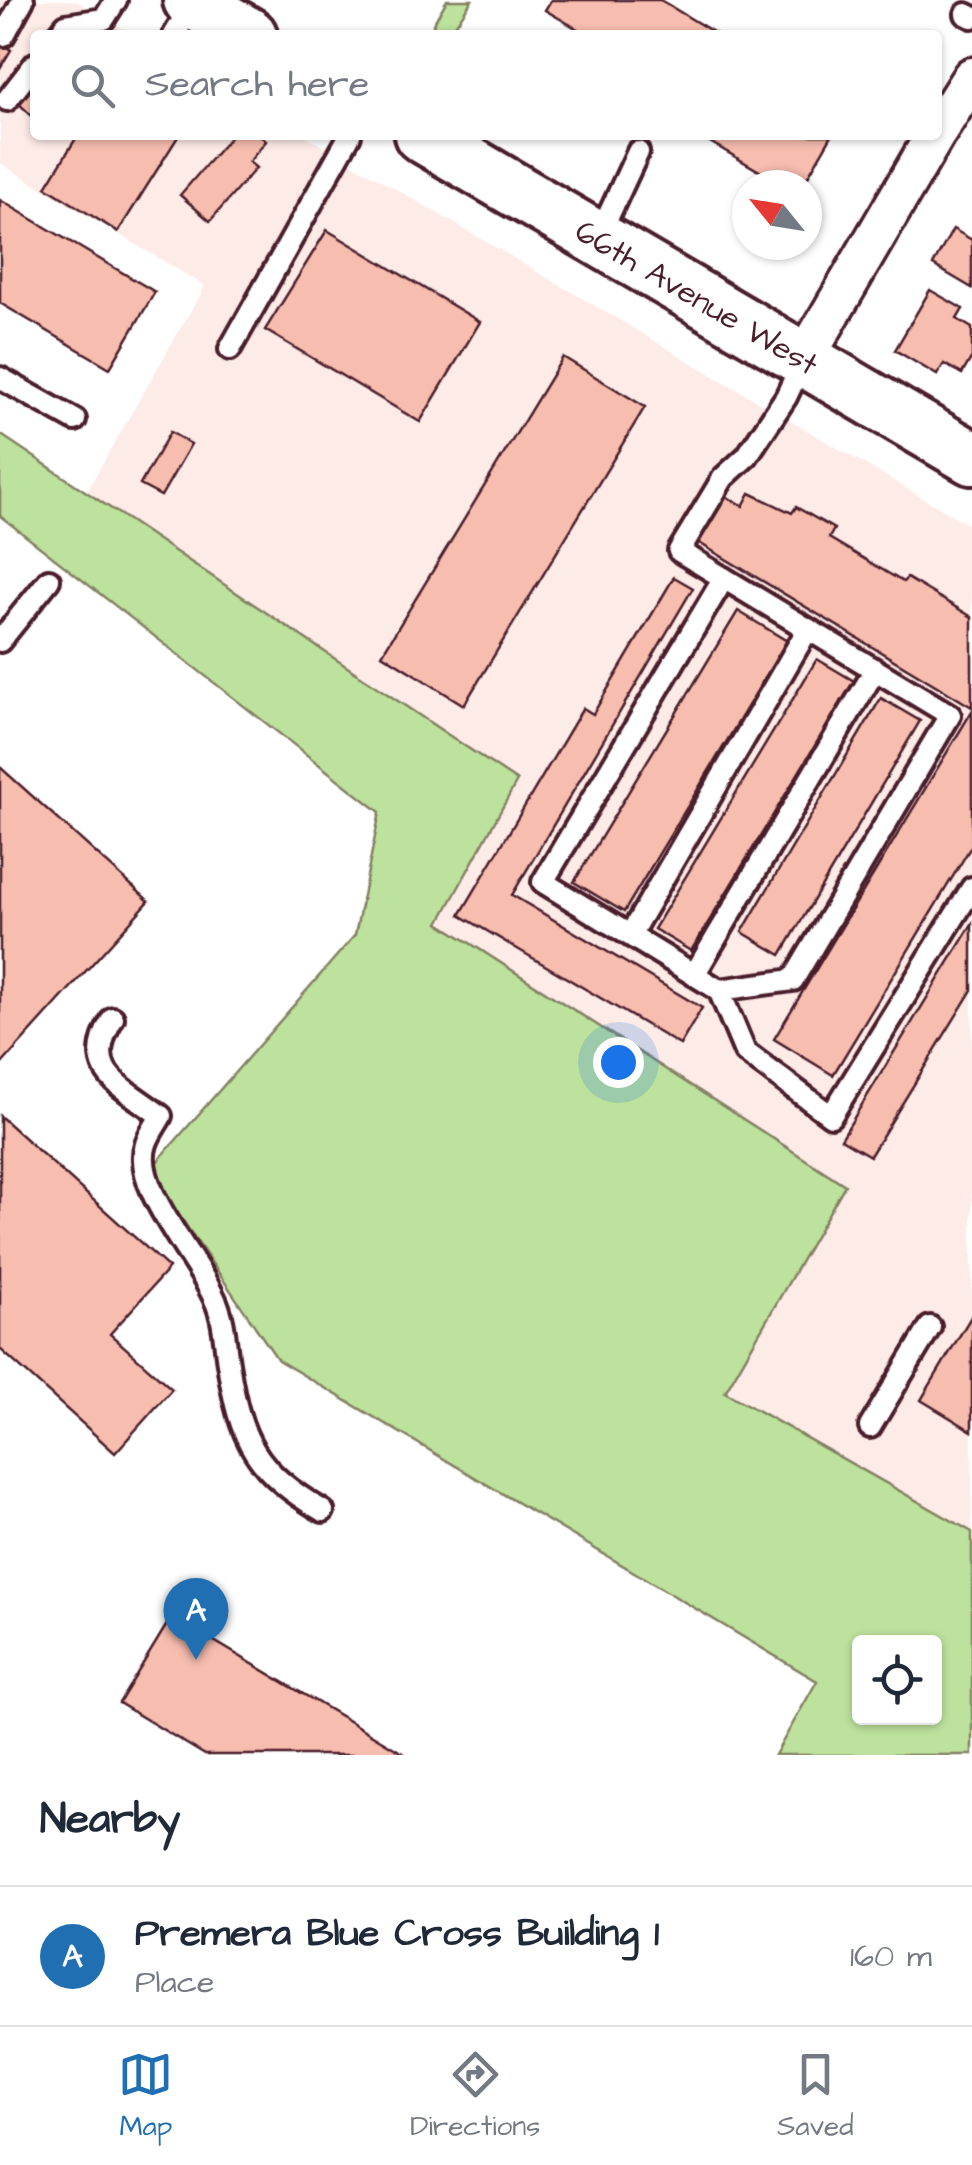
<!DOCTYPE html>
<html lang="en">
<head>
<meta charset="utf-8">
<style>
	body { margin:0; font-family:"Architects Daughter",sans-serif; background:#f6f6f7; color:#1f2937 }
	.controls { position:absolute; right:30px; bottom:30px; display:grid; overflow:hidden; border-radius:10px; box-shadow:0 2px 8px #0004 }
	.controls button { width:90px; height:90px; display:grid; place-items:center; padding:0; border:0; border-bottom:2px solid #e0e1e3; background:#fff; color:#1f2937; font:50px sans-serif }
	.compass { position:absolute; left:732px; top:170px; width:90px; height:90px; border-radius:50%; background:#fff; box-shadow:0 2px 8px #0004; rotate:300deg }
	.you { position:absolute; left:618px; top:1062px; width:35px; height:35px; margin:-25px; border:8px solid #fff; border-radius:50%; background:#1a73e8; box-shadow:0 0 0 15px #1a73e833 }
	.badge { display:grid; place-items:center; width:65px; height:65px; border-radius:50%; background:#1f6fb2; color:#fff; font-size:32px; font-weight:700 }
	.pin { position:absolute; translate:-50% -82px; filter:drop-shadow(0 2px 5px #0008) }
	.pin::after { content:''; position:absolute; top:52px; width:35px; height:30px; background:inherit; clip-path:polygon(0 0,100% 0,50% 100%) }
	.list { margin:0; padding:0; list-style:none }
	h2 { display:flex; justify-content:space-between; align-items:center; height:130px; margin:0; padding:0 40px; font-size:42px }
	h2 small { font-size:32px; font-weight:400; color:#747a83 }
	.list li { display:grid; grid-template-columns:65px 1fr auto; gap:30px; align-items:center; box-sizing:border-box; height:140px; padding:0 40px; border-top:2px solid #e0e1e3 }
	.list b { display:block; font-size:38px; white-space:nowrap }
	.list p { margin:0; font-size:32px; white-space:nowrap; color:#747a83 }
	.list em { font-size:32px; font-style:normal; color:#747a83 }
	.icon { flex:none; width:55px; height:55px; fill:none; stroke:currentColor; stroke-width:2; stroke-linecap:round; stroke-linejoin:round }
	.map { position:relative; flex:none; width:972px; height:1755px; overflow:hidden }
	.search { position:absolute; background:#fff; box-shadow:0 2px 8px #0004; left:30px; right:30px; top:30px; height:110px; display:flex; align-items:center; gap:25px; box-sizing:border-box; padding:0 35px; border-radius:10px; color:#747a83; font-size:38px }
	.sheet { height:270px; background:#fff }
	nav { display:flex; justify-content:space-around; align-items:center; box-sizing:border-box; height:140px; border-top:2px solid #e0e1e3; background:#fff; font-size:28px; color:#747a83 }
	nav a { display:grid; justify-items:center; gap:5px }
	nav .on { color:#1f6fb2 }
	.map>svg:first-child { display:block }
	.built { fill:#fdebe7 }
	.green { fill:#bde29d; stroke:#848064; stroke-width:2.5; fill-rule:evenodd }
	.building { fill:#f7bdaf; stroke:#4a1f2b; stroke-width:2.5 }
	.lines { fill:none; stroke-linecap:round; stroke-linejoin:round }
	.service-casing { stroke:#4a1f2b; stroke-width:28 }
	.minor-casing { stroke:#4a1f2b; stroke-width:45 }
	.secondary-casing { stroke:#4a1f2b; stroke-width:60 }
	.service { stroke:#fff; stroke-width:20 }
	.minor { stroke:#fff; stroke-width:38 }
	.secondary { stroke:#fff; stroke-width:52 }
	.labels { text-anchor:middle; stroke-width:8; stroke-linejoin:round; paint-order:stroke }
	.street-label { font-size:32px; fill:#4a1f2b; stroke:#fff }
</style>
</head>
<body>
<div class="map">
<svg width="972" height="1755" viewBox="0 0 972 1755">
	<rect width="100%" height="100%" fill="#fff"/>
	<filter id="ink" filterUnits="userSpaceOnUse"><feTurbulence type="fractalNoise" baseFrequency=".01" numOctaves="2"/><feDisplacementMap in="SourceGraphic" scale="20" xChannelSelector="R" yChannelSelector="G"/><feConvolveMatrix kernelMatrix="1 2 1 2 8 2 1 2 1" color-interpolation-filters="sRGB"/></filter>
	<g filter="url(#ink)">
		<path class="built" d="M0,0H74L134,35H35V135H304L972,527V1533L724,1392L844,1185L439,923L517,781L81,501L205,286L0,163Z"/>
		<path class="green" d="M447,0H472L449,35H433V24Z
			M0,434L517,781L439,923L845,1185L725,1392L972,1532V1755H775L817,1681L278,1360L149,1171L355,935L380,812L0,516ZM860,1642H934V1718H860Z"/>
		<path class="building" d="M551,0H660L718,35H588L545,10Z
			M0,43L11,50L0,68Z
			M35,77V119L14,99Z
			M78,135H179L118,232L46,187Z
			M232,135H260L266,141L249,162L256,168L210,221L180,195Z
			M698,135H832L803,185H783Z
			M0,200L155,292L110,368L0,303Z
			M953,229L972,240V288L933,265Z
			M327,230L480,322L420,422L265,330Z
			M930,290L963,309L957,319L972,328V357L962,374L944,364L937,375L895,350Z
			M563,357L645,407L464,705L382,654Z
			M170,432L191,444L161,496L140,485Z
			M750,493L792,513L796,507L834,529L829,538L903,582L907,578L972,617V707L696,541L724,495L743,506Z
			M674,577L693,588L512,895L702,1008L680,1045L460,915L583,708L593,714Z
			M738,611L787,641L624,912L574,882Z
			M817,659L854,681L691,951L654,929Z
			M881,698L920,721L781,955L742,932Z
			M972,711V845L833,1075L774,1039Z
			M0,767L149,901L0,1066Z
			M972,924V990L870,1156L841,1139Z
			M0,1116L169,1268L110,1334L172,1389L115,1453L0,1349Z
			M972,1315V1431L921,1400Z
			M172,1616L406,1755H205L119,1703Z"/>
		<g class="lines">
			<defs>
				<path id="service" d="M966,14L972,17
					M4,35L23,0
					M58,35L66,25L104,19L116,0
					M174,35L193,4
					M7,100L35,64
					M599,236L638,152
					M230,349L350,135
					M803,361L786,397L747,456L723,478L679,551L950,715L793,980L719,990L745,1052L831,1116L972,888
					M0,378L75,420
					M0,641L49,580
					M630,935L808,629
					M694,975L875,670
					M719,990L543,882L724,578
					M113,1018C80,1072 121,1085 161,1116C156,1125 149,1134 146,1144C130,1189 205,1265 219,1310C225,1326 225,1346 228,1363C240,1441 255,1471 323,1511
					M870,1427L930,1327"/>
				<path id="minor" d="M937,132L972,77
					M803,361L935,135"/>
				<g id="secondary">
					<path d="M190,0L250,35"/>
					<path id="s1" d="M421,135L972,458"/>
				</g>
			</defs>
			<use href="#service" class="service-casing"/>
			<use href="#minor" class="minor-casing"/>
			<use href="#secondary" class="secondary-casing"/>
			<use href="#service" class="service"/>
			<use href="#minor" class="minor"/>
			<use href="#secondary" class="secondary"/>
		</g>
	</g>
	<g class="labels">
		<g class="street-label">
			<text dy="11" stroke="none"><textPath href="#s1" startOffset="320">66th Avenue West</textPath></text>
		</g>
	</g>
</svg>
<div class="controls">
<button><svg class="icon" aria-label="locate" viewBox="0 0 24 24"><circle cx="12" cy="12" r="6"/><path d="M12 2v4M12 18v4M2 12h4M18 12h4"/></svg></button>
</div>
<svg class="compass" viewBox="-18 -18 36 36"><path d="M0-13l5 13h-10z" fill="#e53935"/><path d="M0 13l5-13h-10z" fill="#747a83"/></svg>
<div class="you"></div>
<div class="pin badge" style="left:196px;top:1660px">A</div>
<div class="search"><svg class="icon" aria-label="search" viewBox="0 0 24 24"><circle cx="10" cy="10" r="6"/><path d="M15 15l6 6"/></svg>Search here</div>
</div>
<section class="sheet">
<h2>Nearby<small></small></h2>
<ul class="list">
<li><span class="badge">A</span><div><b>Premera Blue Cross Building 1</b><p>Place</p></div><em>160 m</em></li>
</ul>
</section>
<nav>
<a class="on"><svg class="icon" aria-label="map" viewBox="0 0 24 24"><path d="M3 6l6-2 6 2 6-2v14l-6 2-6-2-6 2zM9 4v14M15 6v14"/></svg>Map</a>
<a><svg class="icon" aria-label="directions" viewBox="0 0 24 24"><path d="M12 3l9 9-9 9-9-9zM9 14v-3h6M13 9l2 2-2 2"/></svg>Directions</a>
<a><svg class="icon" aria-label="saved" viewBox="0 0 24 24"><path d="M7 4h10v16l-5-4-5 4z"/></svg>Saved</a>
</nav>
</body>
</html>
